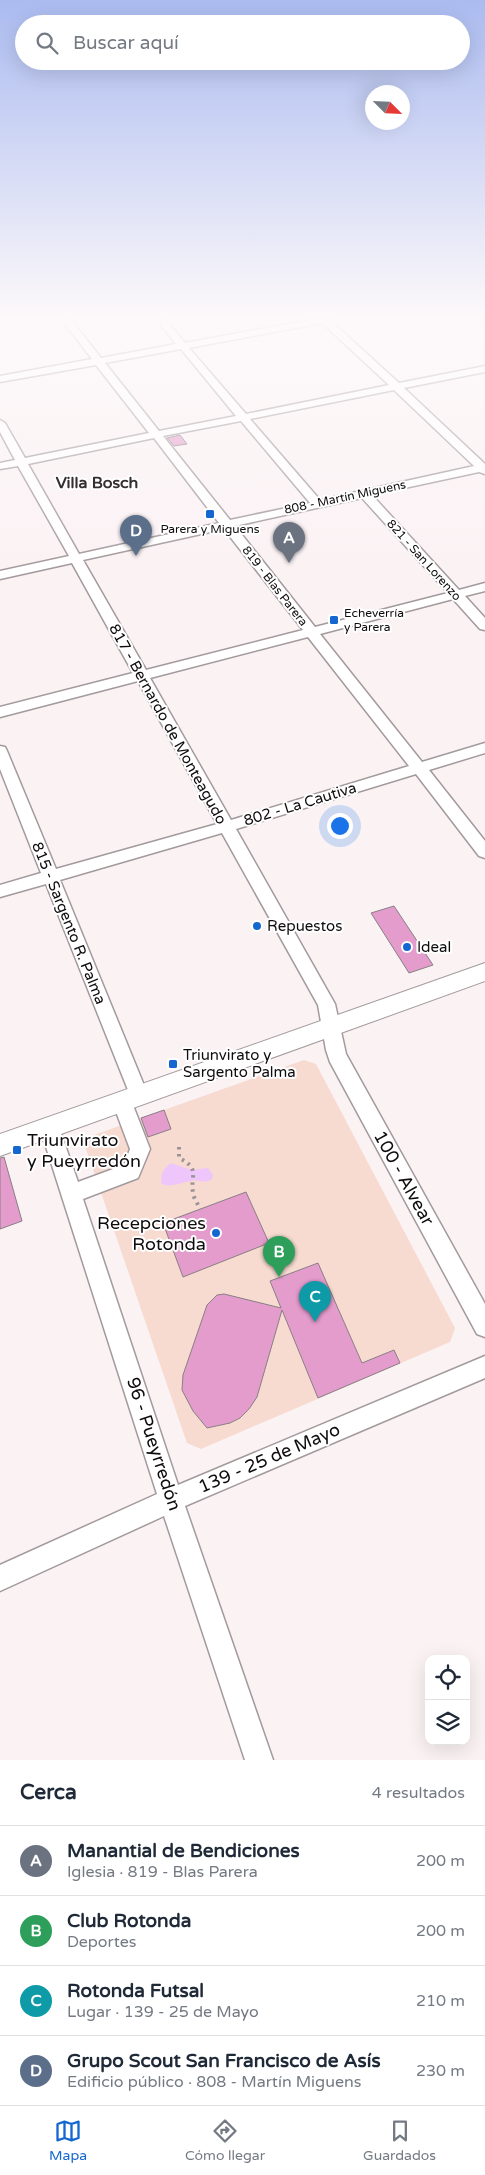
<!DOCTYPE html>
<html lang="es">
<head>
<meta charset="utf-8">
<style>
	body { margin:0; font-family:"Varela Round",sans-serif; background:#f6f6f7; color:#1f2937 }
	.controls { position:absolute; right:15px; bottom:15px; display:grid; overflow:hidden; border-radius:10px; box-shadow:0 5px 20px #0002 }
	.controls button { width:45px; height:45px; display:grid; place-items:center; padding:0; border:0; border-bottom:1px solid #e0e1e3; background:#fff; color:#1f2937; font:25px sans-serif }
	.compass { position:absolute; left:365px; top:85px; width:45px; height:45px; border-radius:50%; background:#fff; box-shadow:0 5px 20px #0002; rotate:114deg }
	.you { position:absolute; left:339px; top:825px; width:18px; height:18px; margin:-12px; border:4px solid #fff; border-radius:50%; background:#1a73e8; box-shadow:0 0 0 8px #1a73e833 }
	.badge { display:grid; place-items:center; width:32px; height:32px; border-radius:50%; background:#1467d1; color:#fff; font-size:16px; font-weight:700 }
	.pin { position:absolute; translate:-50% -41px; filter:drop-shadow(0 1px 2px #0008) }
	.pin::after { content:''; position:absolute; top:26px; width:18px; height:15px; background:inherit; clip-path:polygon(0 0,100% 0,50% 100%) }
	.list { margin:0; padding:0; list-style:none }
	h2 { display:flex; justify-content:space-between; align-items:center; height:65px; margin:0; padding:0 20px; font-size:21px }
	h2 small { font-size:16px; font-weight:400; color:#747a83 }
	.list li { display:grid; grid-template-columns:32px 1fr auto; gap:15px; align-items:center; box-sizing:border-box; height:70px; padding:0 20px; border-top:1px solid #e0e1e3 }
	.list b { display:block; font-size:19px; white-space:nowrap }
	.list p { margin:0; font-size:16px; white-space:nowrap; color:#747a83 }
	.list em { font-size:16px; font-style:normal; color:#747a83 }
	.icon { flex:none; width:28px; height:28px; fill:none; stroke:currentColor; stroke-width:2; stroke-linecap:round; stroke-linejoin:round }
	.map { position:relative; flex:none; width:485px; height:1760px; overflow:hidden }
	.search { position:absolute; background:#fff; box-shadow:0 5px 20px #0002; left:15px; right:15px; top:15px; height:55px; display:flex; align-items:center; gap:12px; box-sizing:border-box; padding:0 18px; border-radius:28px; color:#747a83; font-size:19px }
	.sheet { height:345px; background:#fff }
	nav { display:flex; justify-content:space-around; align-items:center; box-sizing:border-box; height:70px; border-top:1px solid #e0e1e3; background:#fff; font-size:14px; color:#747a83 }
	nav a { display:grid; justify-items:center; gap:2px }
	nav .on { color:#1467d1 }
	.map>svg:first-child { display:block }
	.green { fill:#f7dad0 }
	.water { fill:#efc6fb }
	.building { fill:#e49ccd; stroke:#878084 }
	.lines { fill:none; stroke-linecap:round; stroke-linejoin:round }
	.minor-casing { stroke:#a39a9d; stroke-width:3 }
	.major-casing { stroke:#a39a9d; stroke-width:2 }
	.path { stroke:#9b9496; stroke-width:4; stroke-dasharray:2.5 4.5; stroke-linecap:butt }
	.minor { fill:#fff; fill-rule:evenodd }
	.major { fill:#fff; fill-rule:evenodd }
	.poi-dot { fill:#1467d1; stroke:#fff; stroke-width:2 }
	.labels { text-anchor:middle; stroke-width:4; stroke-linejoin:round; paint-order:stroke }
	.far-street-label { font-size:12px; fill:#0f0c0d; stroke:#fff }
	.far-poi-label { font-size:12px; fill:#0f0c0d; stroke:#fff }
	.street-label { font-size:15px; fill:#0f0c0d; stroke:#fff }
	.poi-label { font-size:15px; fill:#0f0c0d; stroke:#fff; text-anchor:start }
	.far-district-label { font-size:16px; font-weight:bold; fill:#352f31; stroke:#fff }
	.near-poi-label { font-size:18px; fill:#0f0c0d; stroke:#fff; text-anchor:start }
	.near-street-label { font-size:18px; fill:#0f0c0d; stroke:#fff }
</style>
</head>
<body>
<div class="map">
<svg width="485" height="1760" viewBox="0 0 485 1760">
	<rect width="100%" height="100%" fill="#fbf2f4"/>
	<path class="green" d="M304,1060L316,1064L455,1328L450,1342L201,1449L187,1443L85,1146L91,1136Z"/>
	<path class="water" d="M171,1163L192,1170L208,1168L213,1175L212,1179C204,1185 200,1179 191,1181C181,1182 172,1188 162,1184C159,1175 164,1168 171,1163Z"/>
	<path class="building" d="M180,435L187,444L174,446L167,438Z
		M394,906L433,965L409,973L371,913Z
		M164,1110L171,1129L148,1137L141,1118Z
		M4,1157L22,1221L0,1229V1158Z
		M246,1192L269,1243L183,1277L163,1223Z
		M318,1263L362,1363L394,1350L400,1363L318,1398L282,1310L257,1397L249,1409L240,1418L230,1423L207,1428L193,1411L182,1390L183,1375L207,1305L217,1295L224,1294L281,1308L270,1281Z"/>
	<g class="lines">
		<defs>
			<path id="minor" d="M62,320H71L101,358L176,344L157,320H166L185,343L309,320H330L399,383L485,366V372L404,388L485,464V474L479,472L372,495L459,590L485,583V591L465,596L485,618V630L480,629L453,599L320,634L422,762L485,743V753L429,770L485,841V858L479,856L416,774L236,829L335,1004L346,1054L485,1304V1337L477,1334L330,1062L326,1050L318,1005L222,833L60,880L148,1095L146,1101L139,1103L132,1101L130,1095L46,884L0,897V885L41,873L0,769V746L5,747L7,751L56,869L217,824L138,681L0,717V707L133,673L72,563L0,579V571L69,556L18,466L0,469V463L15,460L0,432V420L5,423L25,458L149,433L96,365L0,382V376L92,359ZM322,323L389,385L246,414L189,348ZM181,349L236,416L159,431L105,363ZM394,390L474,466L320,500L250,419ZM241,421L310,503L230,520L163,436ZM154,438L219,523L79,554L28,464ZM362,498L448,593L315,627L235,526ZM224,529L303,630L146,670L83,560ZM308,637L409,766L231,820L150,678Z
				M480,320H485V324Z
				M122,1093L129,1095L150,1149L138,1178L83,1199L178,1485L485,1356V1378L185,1506L273,1760H245L164,1516L0,1591V1565L157,1494L40,1128L43,1122L50,1119L57,1122L78,1182L124,1165L130,1149L112,1101L115,1095Z"/>
			<path id="major" d="M485,963V981L0,1156V1134Z"/>
		</defs>
		<use href="#minor" class="minor-casing"/>
		<use href="#major" class="major-casing"/>
		<path class="path" d="M179,1147V1158C201,1169 190,1175 193,1193C194,1199 198,1204 200,1209"/>
		<use href="#minor" class="minor"/>
		<use href="#major" class="major"/>
	</g>
	<linearGradient id="sky" x2="0" y2="1"><stop stop-color="#abbbf0"/><stop offset="0.56" stop-color="#fdf9fa"/><stop offset="1" stop-color="#fdf9fa" stop-opacity="0"/></linearGradient>
	<rect width="485" height="567" fill="url(#sky)"/>
	<g class="poi-dot">
		<rect x="205" y="509" width="10" height="10" rx="2.5"/>
		<rect x="329" y="615" width="10" height="10" rx="2.5"/>
		<circle cx="257" cy="926" r="5"/>
		<circle cx="407" cy="947" r="5"/>
		<rect x="168" y="1059" width="10" height="10" rx="2.5"/>
		<rect x="12" y="1145" width="10" height="10" rx="2.5"/>
		<circle cx="216" cy="1233" r="5"/>
	</g>
	<g class="labels">
		<g class="far-street-label">
			<text transform="translate(345 497) rotate(-12)" y="4">808 - Martín Miguens</text>
			<text transform="translate(424 560) rotate(48)" y="4">821 - San Lorenzo</text>
			<text transform="translate(275 586) rotate(52)" y="4">819 - Blas Parera</text>
		</g>
		<g class="far-poi-label">
			<text x="210" y="533">Parera y Miguens</text>
			<text x="344" y="617" text-anchor="start">Echeverría<tspan x="344" dy="14">y Parera</tspan></text>
		</g>
		<g class="street-label">
			<text transform="translate(168 724) rotate(61)" y="5">817 - Bernardo de Monteagudo</text>
			<text transform="translate(300 804) rotate(-17)" y="5">802 - La Cautiva</text>
			<text transform="translate(69 923) rotate(68)" y="5">815 - Sargento R. Palma</text>
		</g>
		<g class="poi-label">
			<text x="267" y="931">Repuestos</text>
			<text x="417" y="952">Ideal</text>
			<text x="183" y="1060">Triunvirato y<tspan x="183" dy="17">Sargento Palma</tspan></text>
		</g>
		<g class="far-district-label">
			<text x="97" y="488">Villa Bosch</text>
		</g>
		<g class="near-poi-label">
			<text x="27" y="1146">Triunvirato<tspan x="27" dy="21">y Pueyrredón</tspan></text>
			<text x="206" y="1229" text-anchor="end">Recepciones<tspan x="206" dy="21">Rotonda</tspan></text>
		</g>
		<g class="near-street-label">
			<text transform="translate(404 1178) rotate(61)" y="6">100 - Alvear</text>
			<text transform="translate(154 1444) rotate(72)" y="6">96 - Pueyrredón</text>
			<text transform="translate(269 1458) rotate(-23)" y="6">139 - 25 de Mayo</text>
		</g>
	</g>
</svg>
<div class="controls">
<button><svg class="icon" aria-label="locate" viewBox="0 0 24 24"><circle cx="12" cy="12" r="6"/><path d="M12 2v4M12 18v4M2 12h4M18 12h4"/></svg></button>
<button><svg class="icon" aria-label="layers" viewBox="0 0 24 24"><path d="M12 4l9 5-9 5-9-5zM3 14l9 5 9-5"/></svg></button>
</div>
<svg class="compass" viewBox="-18 -18 36 36"><path d="M0-13l5 13h-10z" fill="#e53935"/><path d="M0 13l5-13h-10z" fill="#747a83"/></svg>
<div class="you"></div>
<div class="pin badge" style="left:289px;top:563px;background:#6b7280">A</div>
<div class="pin badge" style="left:279px;top:1277px;background:#2e9e5b">B</div>
<div class="pin badge" style="left:315px;top:1322px;background:#0f9aa8">C</div>
<div class="pin badge" style="left:136px;top:556px;background:#5c6f8a">D</div>
<div class="search"><svg class="icon" aria-label="search" viewBox="0 0 24 24"><circle cx="10" cy="10" r="6"/><path d="M15 15l6 6"/></svg>Buscar aquí</div>
</div>
<section class="sheet">
<h2>Cerca<small>4 resultados</small></h2>
<ul class="list">
<li><span class="badge" style="background:#6b7280">A</span><div><b>Manantial de Bendiciones</b><p>Iglesia · 819 - Blas Parera</p></div><em>200 m</em></li>
<li><span class="badge" style="background:#2e9e5b">B</span><div><b>Club Rotonda</b><p>Deportes</p></div><em>200 m</em></li>
<li><span class="badge" style="background:#0f9aa8">C</span><div><b>Rotonda Futsal</b><p>Lugar · 139 - 25 de Mayo</p></div><em>210 m</em></li>
<li><span class="badge" style="background:#5c6f8a">D</span><div><b>Grupo Scout San Francisco de Asís</b><p>Edificio público · 808 - Martín Miguens</p></div><em>230 m</em></li>
</ul>
</section>
<nav>
<a class="on"><svg class="icon" aria-label="map" viewBox="0 0 24 24"><path d="M3 6l6-2 6 2 6-2v14l-6 2-6-2-6 2zM9 4v14M15 6v14"/></svg>Mapa</a>
<a><svg class="icon" aria-label="directions" viewBox="0 0 24 24"><path d="M12 3l9 9-9 9-9-9zM9 14v-3h6M13 9l2 2-2 2"/></svg>Cómo llegar</a>
<a><svg class="icon" aria-label="saved" viewBox="0 0 24 24"><path d="M7 4h10v16l-5-4-5 4z"/></svg>Guardados</a>
</nav>
</body>
</html>
